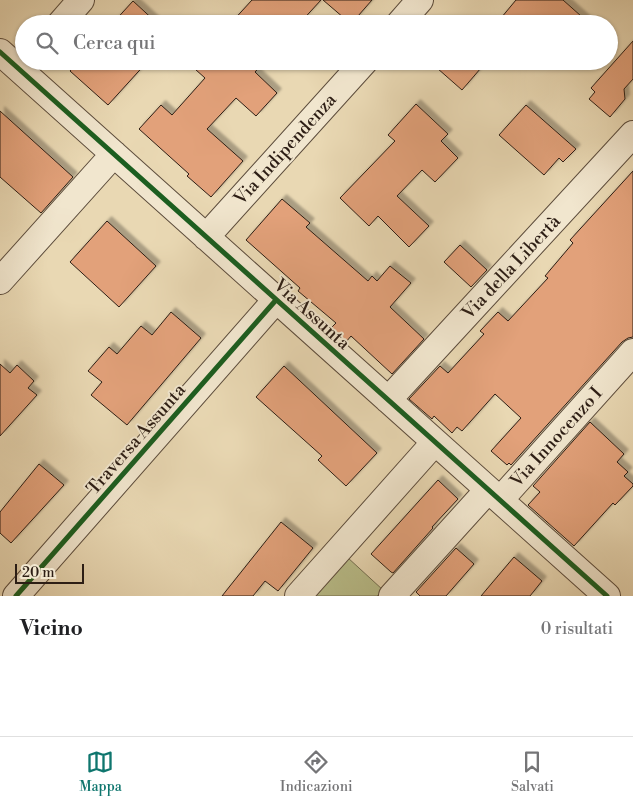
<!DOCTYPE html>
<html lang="it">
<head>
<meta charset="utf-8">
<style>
	body { margin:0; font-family:"Libre Bodoni",serif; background:#f6f6f6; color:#202124 }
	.scale { position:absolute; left:15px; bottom:12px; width:69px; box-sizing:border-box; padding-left:5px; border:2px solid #2d1e15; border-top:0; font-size:14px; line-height:18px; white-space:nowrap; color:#2d1e15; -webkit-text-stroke:4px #f1e6ce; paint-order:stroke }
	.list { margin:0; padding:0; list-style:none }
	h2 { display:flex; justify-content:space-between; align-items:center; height:65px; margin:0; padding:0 20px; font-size:21px }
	h2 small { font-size:16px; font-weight:400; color:#757577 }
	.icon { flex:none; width:28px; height:28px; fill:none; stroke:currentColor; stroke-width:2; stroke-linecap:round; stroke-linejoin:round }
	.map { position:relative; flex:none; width:633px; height:596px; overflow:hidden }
	.search { position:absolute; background:#fff; box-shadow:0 1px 4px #0004; left:15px; right:15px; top:15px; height:55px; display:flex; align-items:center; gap:12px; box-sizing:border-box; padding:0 18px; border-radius:28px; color:#757577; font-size:19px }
	.sheet { height:140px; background:#fff }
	nav { display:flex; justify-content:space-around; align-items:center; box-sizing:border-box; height:70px; border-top:1px solid #e0e0e0; background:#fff; font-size:14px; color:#757577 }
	nav a { display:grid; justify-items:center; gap:2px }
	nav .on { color:#0f766e }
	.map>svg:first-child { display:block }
	.green { fill:#b9be8a; stroke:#736e50 }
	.building { fill:#e2a17a; stroke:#2d1e15; filter:url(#shadow) }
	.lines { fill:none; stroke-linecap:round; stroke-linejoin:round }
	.minor-casing { stroke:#5c4c3c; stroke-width:28 }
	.minor { stroke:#f1e6ce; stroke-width:26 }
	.cycleway-casing { stroke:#f1e6ce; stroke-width:8 }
	.cycleway { stroke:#1b5e20; stroke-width:5 }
	.labels { text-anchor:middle; stroke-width:4; stroke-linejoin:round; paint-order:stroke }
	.street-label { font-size:18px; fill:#2d1e15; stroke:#f1e6ce }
</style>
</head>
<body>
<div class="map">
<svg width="633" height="596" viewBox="0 0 633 596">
	<defs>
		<filter id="shadow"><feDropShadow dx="4.5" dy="-4.5" stdDeviation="1" flood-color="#0004"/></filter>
	</defs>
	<rect width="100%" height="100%" fill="#e9d8b3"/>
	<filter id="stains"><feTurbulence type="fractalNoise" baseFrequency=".004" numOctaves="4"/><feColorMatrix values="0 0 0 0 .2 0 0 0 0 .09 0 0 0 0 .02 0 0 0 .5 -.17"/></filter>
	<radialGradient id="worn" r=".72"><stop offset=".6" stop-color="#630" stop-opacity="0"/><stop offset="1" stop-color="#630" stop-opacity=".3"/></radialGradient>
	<path class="green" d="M335,546L383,590L377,596H290Z"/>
	<path class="building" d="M252,0H321L299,24H230Z
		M323,0H372L351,24Z
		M516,0H563L590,24H496Z
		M133,1L158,24H112Z
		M633,41V79L624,89L625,99L610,117L589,99L595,92L591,88Z
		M79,61H148L108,105L70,71Z
		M186,61H265L255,72L277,93L256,116L236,98L207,129L243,161L211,197L187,176L189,174L139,129L161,105L172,115L205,78Z
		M429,61H487L462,90Z
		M416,104L448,134L441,141L458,158L435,182L422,170L397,196L429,226L409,247L378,216L369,226L340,198L395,141L388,135Z
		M526,105L576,149L563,162L559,158L544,175L499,135Z
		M0,111L73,177L41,213L0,177Z
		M633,171V337L628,338L622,342L511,465L509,463L507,465L491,451L521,418L495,394L462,431L457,427L452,433L434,416L432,419L409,399L440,366L448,373L484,334L480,331L498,312L508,321L548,278L545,276L573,243L570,240Z
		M282,199L310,223L306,227L368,281L372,276L377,281L390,266L411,283L390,307L424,339L392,374L351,336L346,342L331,328L336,323L298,291L300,288L246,240Z
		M107,221L156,266L119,307L70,262Z
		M460,245L487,270L471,287L444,262Z
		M171,312L201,338L127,425L91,395L102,382L88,371L109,347L117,354L141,326L152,335Z
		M0,364L10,373L17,365L34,381L28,388L37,395L0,436Z
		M284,366L377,453L346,486L318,460L322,456L256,397Z
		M590,422L624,454L617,462L628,472L624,476L633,484V486L615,505L613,503L574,546L528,505L540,492L533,486Z
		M39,464L64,485L11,543L0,533V512Z
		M438,480L458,499L432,527L433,528L393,573L391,572L371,554Z
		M281,522L313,548L278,591L265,581L253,596H222Z
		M456,548L474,564L446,596H420L416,592Z
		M514,557L542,581L530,596H481Z"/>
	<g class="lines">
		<defs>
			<path id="minor" d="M60,24L81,0
				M399,24L420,0
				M0,52L607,596
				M206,237L365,61
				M0,281L114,154
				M388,400L633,134
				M500,500L633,352
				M16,596L276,300
				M298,596L435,442
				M392,596L488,490"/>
		</defs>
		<use href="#minor" class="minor-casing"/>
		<use href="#minor" class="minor"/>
		<defs>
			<path id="cycleway" d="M0,52L607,596
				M16,596L276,300"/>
		</defs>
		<use href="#cycleway" class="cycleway-casing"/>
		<use href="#cycleway" class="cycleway"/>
	</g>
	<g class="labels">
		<g class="street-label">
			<text transform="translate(285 149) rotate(-48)" y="6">Via Indipendenza</text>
			<text transform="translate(511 267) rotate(-47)" y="6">Via della Libertà</text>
			<text transform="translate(312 314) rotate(42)" y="6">Via Assunta</text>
			<text transform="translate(556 437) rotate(-48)" y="6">Via Innocenzo I</text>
			<text transform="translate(136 439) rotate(-49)" y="6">Traversa Assunta</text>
		</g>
	</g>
	<rect width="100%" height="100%" filter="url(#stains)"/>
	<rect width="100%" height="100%" fill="url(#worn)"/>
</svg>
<div class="scale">20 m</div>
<div class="search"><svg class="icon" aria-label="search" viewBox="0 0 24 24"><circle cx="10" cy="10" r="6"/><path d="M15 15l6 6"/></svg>Cerca qui</div>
</div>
<section class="sheet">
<h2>Vicino<small>0 risultati</small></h2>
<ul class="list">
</ul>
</section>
<nav>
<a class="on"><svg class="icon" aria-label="map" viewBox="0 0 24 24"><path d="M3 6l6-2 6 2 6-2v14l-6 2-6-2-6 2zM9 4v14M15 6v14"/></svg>Mappa</a>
<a><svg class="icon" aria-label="directions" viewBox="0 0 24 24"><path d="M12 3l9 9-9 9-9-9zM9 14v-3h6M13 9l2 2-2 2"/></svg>Indicazioni</a>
<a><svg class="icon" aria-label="saved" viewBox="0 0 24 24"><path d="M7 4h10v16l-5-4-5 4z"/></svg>Salvati</a>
</nav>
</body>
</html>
